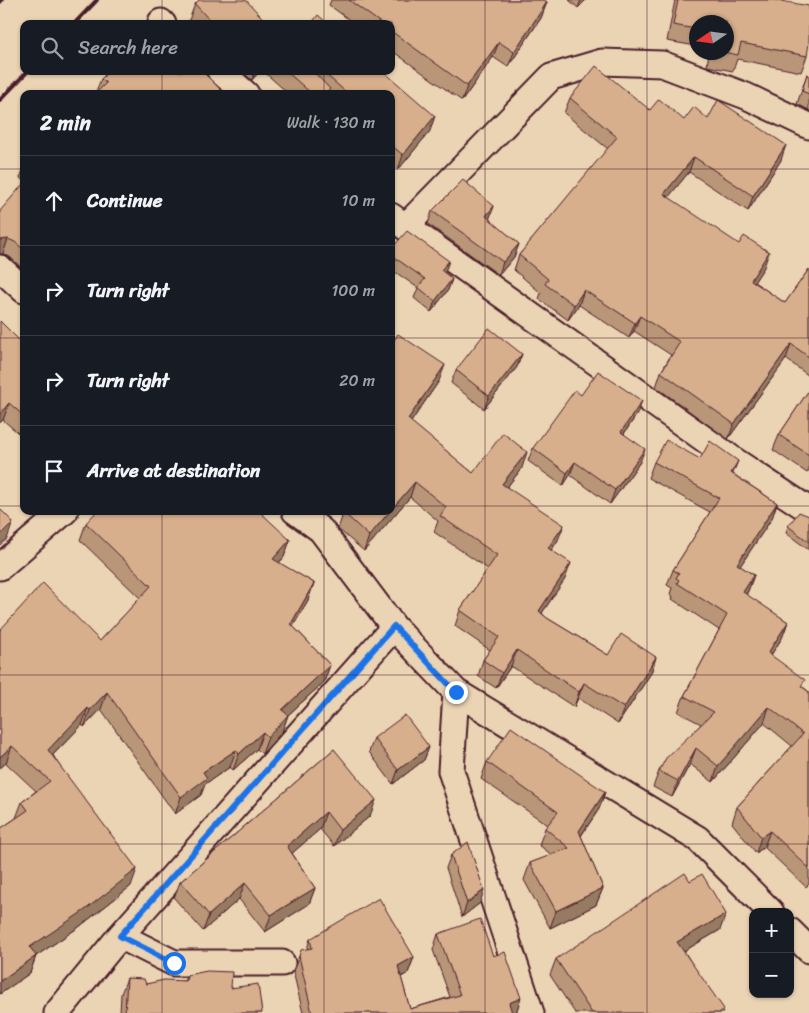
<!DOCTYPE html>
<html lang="en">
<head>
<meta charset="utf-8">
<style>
	body { margin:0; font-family:Sriracha,sans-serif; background:#242831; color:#f1f3f6 }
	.controls { position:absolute; right:15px; bottom:15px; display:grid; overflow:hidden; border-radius:10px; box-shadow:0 1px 4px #0004 }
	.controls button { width:45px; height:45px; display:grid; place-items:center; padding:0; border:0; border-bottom:1px solid #363941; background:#171b24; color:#f1f3f6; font:25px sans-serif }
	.compass { position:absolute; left:689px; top:15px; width:45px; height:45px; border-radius:50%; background:#171b24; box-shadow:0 1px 4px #0004; rotate:257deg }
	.stop { position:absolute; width:15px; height:15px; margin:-11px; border:4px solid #1a73e8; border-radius:50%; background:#fff }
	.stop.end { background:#1a73e8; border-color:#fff; box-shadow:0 1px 5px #0008 }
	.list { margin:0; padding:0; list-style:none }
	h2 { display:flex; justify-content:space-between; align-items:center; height:65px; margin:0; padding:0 20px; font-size:21px }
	h2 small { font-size:16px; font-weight:400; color:#9ea1a6 }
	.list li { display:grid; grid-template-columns:32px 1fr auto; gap:15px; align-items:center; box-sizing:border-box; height:90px; padding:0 20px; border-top:1px solid #363941 }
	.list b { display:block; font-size:19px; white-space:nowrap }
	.list em { font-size:16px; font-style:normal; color:#9ea1a6 }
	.icon { flex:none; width:28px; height:28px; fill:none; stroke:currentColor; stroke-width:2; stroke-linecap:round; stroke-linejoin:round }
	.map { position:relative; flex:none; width:809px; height:1013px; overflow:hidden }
	.search { position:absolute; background:#171b24; box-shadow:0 1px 4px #0004; left:20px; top:20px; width:375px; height:55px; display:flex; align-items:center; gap:12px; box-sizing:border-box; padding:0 18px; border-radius:10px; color:#9ea1a6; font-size:19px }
	.panel { position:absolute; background:#171b24; box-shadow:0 1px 4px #0004; left:20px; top:90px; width:375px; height:425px; border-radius:10px }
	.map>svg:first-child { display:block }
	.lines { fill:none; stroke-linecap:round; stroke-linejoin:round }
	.minor-casing { stroke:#4a1f2b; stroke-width:29 }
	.minor { stroke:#ebd4b4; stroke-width:25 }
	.rail { stroke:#4a1f2b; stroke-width:4 }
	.wall { fill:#b99678; stroke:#4a1f2b }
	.shaded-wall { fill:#967a62; stroke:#4a1f2b }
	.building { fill:#d7af8c; stroke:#4a1f2b }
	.route { stroke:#1a73e8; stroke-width:6 }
	.grid { fill:none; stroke:#4a1f2b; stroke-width:1; stroke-opacity:0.55 }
</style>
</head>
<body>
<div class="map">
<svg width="809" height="1013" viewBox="0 0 809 1013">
	<rect width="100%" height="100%" fill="#ebd4b4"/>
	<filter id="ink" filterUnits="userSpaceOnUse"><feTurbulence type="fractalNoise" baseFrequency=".02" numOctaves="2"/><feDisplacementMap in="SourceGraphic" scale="10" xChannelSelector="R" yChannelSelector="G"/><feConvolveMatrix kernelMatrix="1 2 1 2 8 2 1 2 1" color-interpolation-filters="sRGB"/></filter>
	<g filter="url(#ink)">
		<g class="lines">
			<defs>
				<path id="minor" d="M161,22L163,24
					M220,71L246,94
					M391,216L735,461L809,510
					M405,227L551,77L602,62L662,64L746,96L809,126
					M0,268L24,290
					M295,511L321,530L394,627L456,692L698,839L771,912
					M0,567L65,511
					M456,692L451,771L531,1013
					M790,931L809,950
					M120,936L174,963H282
					M57,1013L120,936L394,627"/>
			</defs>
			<use href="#minor" class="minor-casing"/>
			<use href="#minor" class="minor"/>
			<path class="rail" d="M0,2L2,0
				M74,24L97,0
				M0,100L28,71"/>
		</g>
		<path class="wall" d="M331,0H544L547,2L541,18L508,67L493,57L462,101L391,50V24H355L329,5Z
			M569,0H586L578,8Z
			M675,0H775L807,56L801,72L737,59L733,71L707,66L709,52H726V22H696V46L667,41Z
			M195,4L268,24H193L189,20Z
			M241,71H260L252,80Z
			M263,71H383L430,131L398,170L391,164V94H289Z
			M807,74L809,75V110L797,104Z
			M101,79L225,94L96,92Z
			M570,98L650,110L684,120L708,119L781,160L748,211L689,172L668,197L764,267L754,282L785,303L809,269V376L786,359L728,439L656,387L661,372L671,355L634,331L629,338L579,305L568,320L539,299L541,293L514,270L519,255L608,149L564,113Z
			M24,168V181L20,178Z
			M24,183V270L10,257L3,254Z
			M494,206L489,219L519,244L514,257L499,275L428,224L432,211Z
			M391,249L444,272L452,279L448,290L431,312L414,298L418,288L391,269Z
			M24,345V438L3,420Z
			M391,345L439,381L411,422L473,473L522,468L507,487L558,540L551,551L565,579L542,613L547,618L608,655L656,657L651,673L618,724L578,698L574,707L511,666L496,688L478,676L483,660L490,650L455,626L460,610L488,569L434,532L438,521L410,497L364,551L338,529L342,517L335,511H391Z
			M522,354L517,367L484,409L451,383L456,370Z
			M809,390V470L807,473L773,450L779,435Z
			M581,395L637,414L624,434L640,462L610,504L570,475L563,486L528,461L533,448Z
			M654,462L733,474L777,503L772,518L740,566L754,575L748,591L746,595L788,622L782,638L771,655L803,687L809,692V884L806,887L764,847L756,853L732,823L737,807L792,746L764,723L713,782L690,764L672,797L653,787L659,771L701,724L678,712L684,696L719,630L672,599L673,596L670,594L672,588L667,585L673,570L710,512L648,478Z
			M809,516V550L786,533L788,526Z
			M86,523L290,540L284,557L279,563L314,583L308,600L293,626L330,665L324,682L288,715L282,732L262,754L257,749L233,770L230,767L205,784L201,795L175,814L101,709L84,727L82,725L53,755L131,886L79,927L36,956L30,973L0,994V829L16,818L22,802L36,791L6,763L0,768V630L100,641L140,598L80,540Z
			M374,738L429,747L424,760L393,784L369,752Z
			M334,749L370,816L334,846L320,829L292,853L315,888L309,904L265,932L239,899L203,931L174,898L180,882Z
			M487,762L605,792L599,809L581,836L603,888L596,905L550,928L524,880L530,863L552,855L539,845L545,828L548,825L481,779Z
			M451,855L480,903L462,917L446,868Z
			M720,930L684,951L723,1013H575L550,975L556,959Z
			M438,934L493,956L521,998L516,1013H303L293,971L299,956L307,949L310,939L414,957L408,973L401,977L410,1009L450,997L433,950Z
			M187,975L231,988L262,1013H120L121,994L127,978L146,984L184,981Z"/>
		<path class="shaded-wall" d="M581,0H586L578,8Z
			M547,2L541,18L508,67L514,52Z
			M499,42L493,57L462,101L467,86Z
			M255,71H260L252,80Z
			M435,116L430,131L398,170L403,155Z
			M786,145L781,160L748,211L753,196Z
			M694,157L689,172L659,209L664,194Z
			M494,206L489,220L486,216Z
			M8,239L3,254H0V240Z
			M519,244L514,257L499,275L503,262Z
			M769,252L764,267L746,295L751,280Z
			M449,261L445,272L437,281L441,270Z
			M452,279L448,290L431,312L435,301Z
			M584,290L579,305L568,320L574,305Z
			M640,316L634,331L629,338L635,323Z
			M791,344L786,359L728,439L734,424Z
			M522,354L517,367L484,409L489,396Z
			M445,365L439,381L402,435L408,419Z
			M642,401L637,414L616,445L621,432Z
			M9,403L3,420L0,423V414Z
			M645,449L640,462L610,504L615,490Z
			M527,452L522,468L497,500L502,484Z
			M738,461L732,476L731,473Z
			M575,462L570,475L563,486L567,473Z
			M415,482L410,497L364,551L369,536L390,511H391V510Z
			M777,503L772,518L731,580L737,564Z
			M13,522L7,539L0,545V535Z
			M564,525L558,540L542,564L548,548Z
			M290,540L284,557L267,576L273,559Z
			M571,563L565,579L533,626L539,611Z
			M754,575L748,591L737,608L743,592Z
			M314,583L308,600L285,641L291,624Z
			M788,622L782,638L762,669L768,653Z
			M517,650L511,666L496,688L502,673Z
			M656,657L651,673L618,724L624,708Z
			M330,665L324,682L288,715L282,732L262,754L268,737L282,710Z
			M584,683L578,698L574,707L579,692Z
			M107,692L101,709L84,727L90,710Z
			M769,707L764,723L713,782L718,766Z
			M88,708L82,725L42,766L48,750Z
			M263,732L257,749L233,770L239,754Z
			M12,746L6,763L0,768V757Z
			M429,747L424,760L393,784L398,770Z
			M696,748L690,764L672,797L678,781Z
			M236,750L230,767L205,784L201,795L175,814L181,797L203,772Z
			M605,792L599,809L573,847L579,831Z
			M376,800L370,816L334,846L340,830Z
			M326,812L320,829L281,863L287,846Z
			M770,831L764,847L756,853L761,837Z
			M137,869L131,886L79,927L24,964L30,947Z
			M245,883L239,899L203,931L209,915Z
			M315,888L309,904L265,932L271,915Z
			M603,888L596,905L550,928L556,911Z
			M484,890L480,903L462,917L467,903Z
			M726,914L720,930L672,958L677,942Z
			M36,956L30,973L0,994V981Z
			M414,957L408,973L393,982L398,966Z
			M521,998L516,1013H506L509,1003Z"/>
		<path class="building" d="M199,0H246L268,24H213L195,4Z
			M349,0H544L547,2L514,52L499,42L467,86L391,31V24H382Z
			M678,0H775L809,6V43L807,56L741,43L738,55L724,52H726V22H696V29L673,25Z
			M318,15L328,24H311Z
			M596,66L650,110L659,99L684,120L694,107L708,119L718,100L786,145L753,196L694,157L664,194L739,244L744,236L769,252L751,280L785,303L809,269V357L791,344L734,424L661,372L680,342L640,316L635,323L584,290L574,305L545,284L548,279L519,255L617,137L570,98Z
			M109,71H202L225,94H95L106,83L101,79Z
			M286,71H313L330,89L326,94H312Z
			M322,71H383L435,116L403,155L391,145V94H348Z
			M807,74L809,75V94L802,91Z
			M463,180L494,206L486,216L519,244L503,262L432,211Z
			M24,183V250L15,242L8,239L0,240V211Z
			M407,231L449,261L441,270L452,279L435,301L418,287L425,279L391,255V249Z
			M0,321L24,345V416L9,403L0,414Z
			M489,328L522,354L489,396L456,370Z
			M398,334L445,365L408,419L473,473L503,433L527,452L502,484L564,525L548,548L571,563L539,611L547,618L608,655L621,634L656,657L624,708L584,683L579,692L517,650L502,673L483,660L499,637L460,610L497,555L440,516L446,507L415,482L391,510V345Z
			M598,371L642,401L621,432L645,449L615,490L575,462L567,473L533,448L575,390L581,395Z
			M809,390V455L779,435Z
			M666,440L700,459L710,441L738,461L731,473L777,503L737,564L754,575L743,592L788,622L768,653L805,680L801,686L809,692V868L770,831L761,837L737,807L803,734L769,707L718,766L696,748L678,781L659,771L666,758L714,712L684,696L727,615L677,583L679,580L676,578L679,573L673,570L719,498L654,462Z
			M0,509L13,522L0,535Z
			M97,511H259L290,540L273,559L314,583L291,624L330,665L282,710L288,715L268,737L263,732L239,754L236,750L203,772L207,778L181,797L107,692L90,710L88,708L48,750L137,869L85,910L30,947L36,956L0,981V829L28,810L22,802L50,781L12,746L0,757V630L43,583L100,641L151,586L86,523Z
			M345,511H390L369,536L344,513Z
			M799,512L809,516V542L788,526Z
			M405,715L429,747L398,770L374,738Z
			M511,727L605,792L579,831L603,888L556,911L530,863L569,848L545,828L558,812L487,762Z
			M334,749L376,800L340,830L326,812L287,846L315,888L271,915L245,883L209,915L180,882Z
			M468,842L484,890L467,903L451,855Z
			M685,873L690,881L702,874L726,914L677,942L724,1009L719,1013H592L556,959Z
			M379,898L414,957L398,966L410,1009L460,995L438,934L480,919L493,956L505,952L521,998L509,1003L512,1013H312L299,956L301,950L312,948L310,939Z
			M207,971L232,972L231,988L258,984L262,1013H125L127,978L144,979L146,984L164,980L186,981L187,975Z"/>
	</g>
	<g class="lines" filter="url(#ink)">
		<path class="route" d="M174,963L120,936L394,626L456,692"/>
	</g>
	<path class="grid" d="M162,0V24M324,0V24M485,0V1013M647,0V1013M162,71V94M324,71V94M0,169H24M391,169H809M0,338H24M391,338H809M0,506H24M391,506H809M162,511V1013M324,511V1013M0,675H809M0,844H809"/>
</svg>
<div class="controls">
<button>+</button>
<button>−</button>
</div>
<svg class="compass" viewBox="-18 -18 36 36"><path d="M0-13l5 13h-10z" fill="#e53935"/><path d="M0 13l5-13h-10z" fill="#9ea1a6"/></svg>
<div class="stop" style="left:174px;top:963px"></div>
<div class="stop end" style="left:456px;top:692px"></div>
<div class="search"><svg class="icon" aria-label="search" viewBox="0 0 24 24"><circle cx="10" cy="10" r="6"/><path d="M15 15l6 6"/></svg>Search here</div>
<section class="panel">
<h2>2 min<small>Walk · 130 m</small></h2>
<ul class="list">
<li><svg class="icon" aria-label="ahead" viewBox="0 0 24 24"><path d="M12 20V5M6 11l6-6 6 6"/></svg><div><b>Continue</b></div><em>10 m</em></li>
<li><svg class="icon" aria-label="right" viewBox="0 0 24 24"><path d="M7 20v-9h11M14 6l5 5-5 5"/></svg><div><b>Turn right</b></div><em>100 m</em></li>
<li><svg class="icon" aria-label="right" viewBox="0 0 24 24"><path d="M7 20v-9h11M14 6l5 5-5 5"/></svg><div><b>Turn right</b></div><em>20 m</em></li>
<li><svg class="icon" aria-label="arrive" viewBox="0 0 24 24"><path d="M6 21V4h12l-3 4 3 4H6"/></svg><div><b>Arrive at destination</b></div></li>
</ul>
</section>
</div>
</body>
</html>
